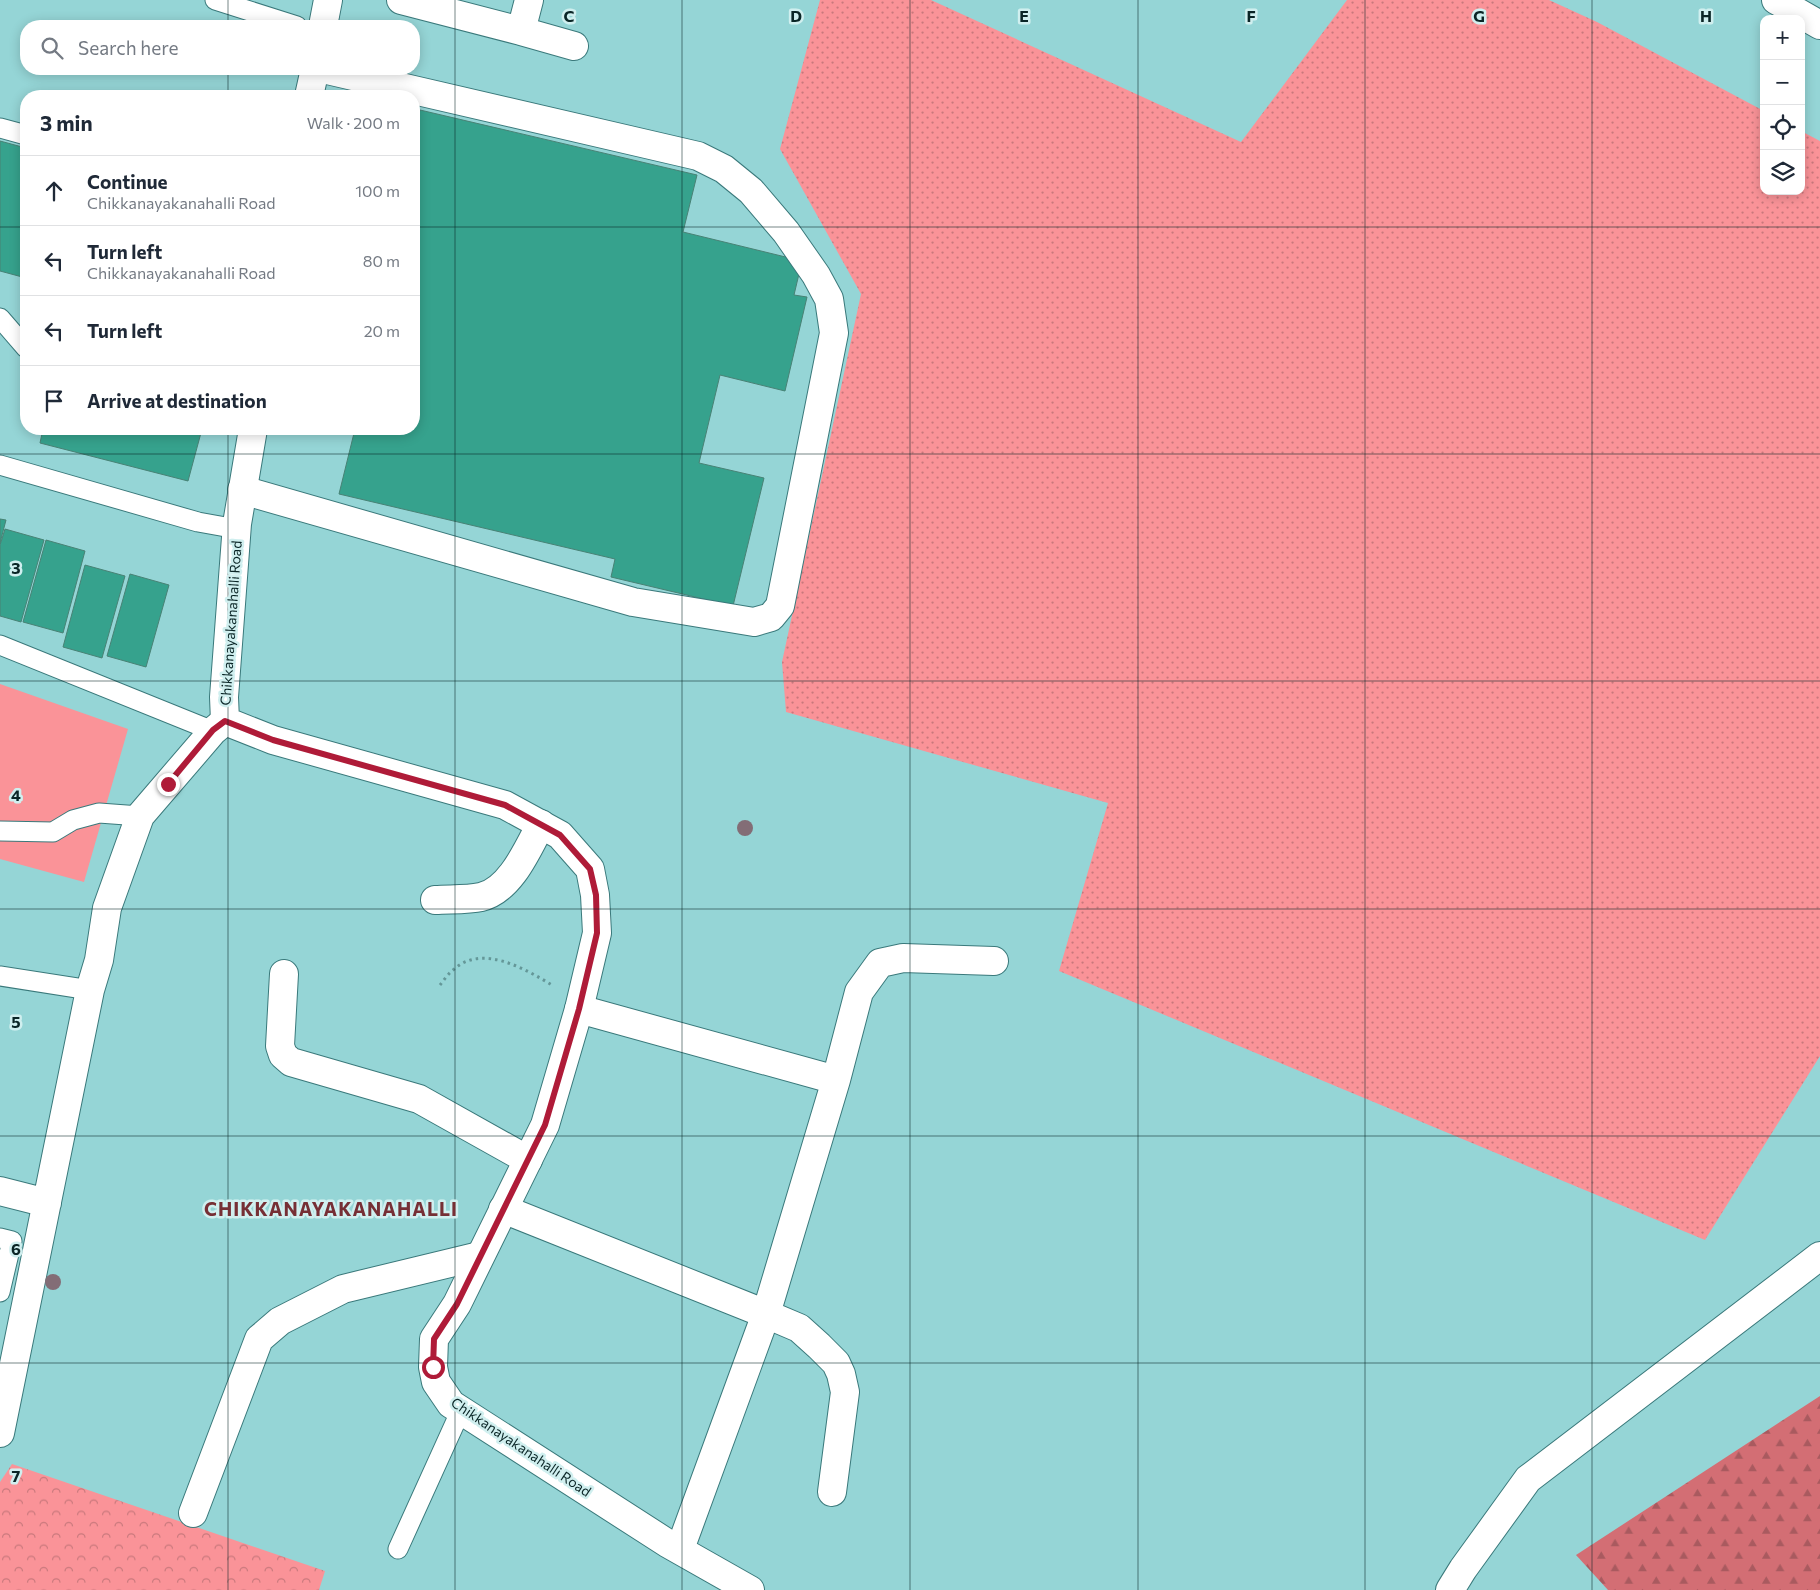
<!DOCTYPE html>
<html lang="en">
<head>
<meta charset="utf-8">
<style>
	body { margin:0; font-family:Commissioner,sans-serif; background:#f6f6f7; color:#1f2937 }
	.controls { position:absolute; right:15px; top:15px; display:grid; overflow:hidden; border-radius:10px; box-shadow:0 2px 12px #0003 }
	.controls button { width:45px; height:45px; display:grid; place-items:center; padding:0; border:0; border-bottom:1px solid #e0e1e3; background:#fff; color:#1f2937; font:25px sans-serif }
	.stop { position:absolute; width:15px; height:15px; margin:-11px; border:4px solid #af1b38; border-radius:50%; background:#fff }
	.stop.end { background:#af1b38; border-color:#fff; box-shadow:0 1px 5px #0008 }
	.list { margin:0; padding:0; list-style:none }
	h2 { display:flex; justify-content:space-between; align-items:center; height:65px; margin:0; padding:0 20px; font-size:21px }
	h2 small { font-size:16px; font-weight:400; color:#747a83 }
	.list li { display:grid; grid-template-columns:32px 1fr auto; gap:15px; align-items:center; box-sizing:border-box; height:70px; padding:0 20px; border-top:1px solid #e0e1e3 }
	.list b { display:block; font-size:19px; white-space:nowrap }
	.list p { margin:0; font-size:16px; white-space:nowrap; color:#747a83 }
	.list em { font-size:16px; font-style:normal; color:#747a83 }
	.icon { flex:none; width:28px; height:28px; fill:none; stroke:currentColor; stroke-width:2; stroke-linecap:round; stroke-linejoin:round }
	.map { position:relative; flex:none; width:1820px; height:1590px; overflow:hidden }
	.search { position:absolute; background:#fff; box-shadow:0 2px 12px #0003; left:20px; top:20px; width:400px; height:55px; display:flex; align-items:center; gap:12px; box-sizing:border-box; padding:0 18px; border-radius:20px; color:#747a83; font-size:19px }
	.panel { position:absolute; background:#fff; box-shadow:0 2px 12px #0003; left:20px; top:90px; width:400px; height:345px; border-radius:20px }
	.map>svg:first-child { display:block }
	.grass { fill:url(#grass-dots) }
	.forest { fill:url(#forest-firs) }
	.park { fill:url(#park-crowns) }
	.pitch { fill:#fa9398 }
	.building { fill:#36a28d; stroke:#488275 }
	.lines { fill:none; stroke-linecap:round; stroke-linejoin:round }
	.service-casing { stroke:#3a797b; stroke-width:21 }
	.minor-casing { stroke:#3a797b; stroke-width:30 }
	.secondary-casing { stroke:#3a797b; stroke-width:30 }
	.path { stroke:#649798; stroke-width:3; stroke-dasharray:2.5 4; stroke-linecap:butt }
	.service { stroke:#fff; stroke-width:19 }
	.minor { stroke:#fff; stroke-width:28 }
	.secondary { stroke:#fff; stroke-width:28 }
	.tree { fill:#836d76 }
	.route { stroke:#af1b38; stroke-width:6 }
	.grid { fill:none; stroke:#0a2526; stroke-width:1; stroke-opacity:0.55 }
	.labels { text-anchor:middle; stroke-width:5; stroke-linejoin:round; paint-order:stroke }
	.street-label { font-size:14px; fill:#0a2526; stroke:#d0efef }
	.district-label { font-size:19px; font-weight:bold; letter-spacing:1px; fill:#762f35; stroke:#d0efef }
	.grid-label { font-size:16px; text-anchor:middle; font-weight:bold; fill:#0a2526; stroke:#d0efef; stroke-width:5; stroke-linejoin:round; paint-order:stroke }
</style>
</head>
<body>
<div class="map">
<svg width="1820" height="1590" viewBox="0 0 1820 1590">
	<defs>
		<pattern id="grass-dots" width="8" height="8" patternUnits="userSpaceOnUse" patternTransform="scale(1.25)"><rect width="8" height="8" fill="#fa9398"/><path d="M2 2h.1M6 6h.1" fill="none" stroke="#c9787c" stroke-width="1.8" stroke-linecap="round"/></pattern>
		<pattern id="forest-firs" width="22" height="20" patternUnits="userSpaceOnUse" patternTransform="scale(1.25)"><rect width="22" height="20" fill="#d36e74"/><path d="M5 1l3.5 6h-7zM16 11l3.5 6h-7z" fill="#a95a5f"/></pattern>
		<pattern id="park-crowns" width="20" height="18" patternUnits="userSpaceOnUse" patternTransform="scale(1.25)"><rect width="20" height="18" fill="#fa9398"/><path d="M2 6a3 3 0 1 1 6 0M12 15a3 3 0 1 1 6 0" fill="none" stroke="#c9787c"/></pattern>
	</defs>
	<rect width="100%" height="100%" fill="#95d5d6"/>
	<path class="grass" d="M820,0H931L1241,142L1347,0H1549L1597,22L1764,111V191H1801V131L1820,141V1056L1705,1240L1059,971L1108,803L786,712L782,662L861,294L780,149Z"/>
	<path class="forest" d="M1820,1396V1590H1608L1576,1555Z"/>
	<path class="park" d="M12,1464L325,1571L319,1590H0V1482Z"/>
	<path class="pitch" d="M0,684L128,729L84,882L0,859Z"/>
	<path class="building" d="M420,110L697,175L683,232L802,261L794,295L807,297L785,391L720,375L699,463L764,478L733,606L611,577L615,559L339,494L355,429H414V135Z
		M0,141L26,148V278L0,271Z
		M43,429H202L188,481L40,443Z
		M0,519L6,520L0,543Z
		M5,529L44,540L21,622L0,616V545Z
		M46,540L85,551L63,633L23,622Z
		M85,565L125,576L102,658L63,647Z
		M130,574L169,585L146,667L107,656Z"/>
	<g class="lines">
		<defs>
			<path id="service" d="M215,0L297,26
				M0,128L26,135
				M0,318L26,348
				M0,465L198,522L237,529
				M0,645L213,731
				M0,831L53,832L73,820L99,813L140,816
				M0,976L90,990
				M0,1238L12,1241L0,1292
				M398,1549L461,1410"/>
			<path id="minor" d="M401,0L521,31L529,0
				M1776,0L1820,25
				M521,31L574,46
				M242,490L633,602L754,622L771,617L780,606L834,333L829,299L816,275L786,232L751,191L724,169L698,156L323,69
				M435,900C450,899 467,900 481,897C511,890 528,848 541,824
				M284,974L280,1046L283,1055L291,1062L419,1099L528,1160
				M579,1009L836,1080
				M0,1191L47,1203
				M503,1209L766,1314L799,1328L819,1346L836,1363L841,1374L845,1392L832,1492
				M0,1433L90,990L99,960L107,908L140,816L213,731L225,721
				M193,1513L259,1339L280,1321L343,1289L479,1256
				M680,1549L766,1314L836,1080L859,992L880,963L903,958L994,961
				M1450,1590L1463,1569L1528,1479L1820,1256"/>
			<path id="secondary" d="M323,26L328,0
				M309,96L315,69
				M253,429L237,524L224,697L225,721L273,740L505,805L560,835L590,869L595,895L597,933L579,1009L545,1125L457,1304L434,1339L433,1367L436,1382L451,1404L667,1543L750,1590"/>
		</defs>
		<use href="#service" class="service-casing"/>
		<use href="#minor" class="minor-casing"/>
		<use href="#secondary" class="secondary-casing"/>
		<path class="path" d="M440,985C444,980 448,974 453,970C482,943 525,969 552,985"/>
		<use href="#service" class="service"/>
		<use href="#minor" class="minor"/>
		<use href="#secondary" class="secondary"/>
	</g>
	<g class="tree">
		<circle cx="745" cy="828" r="8"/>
		<circle cx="53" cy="1282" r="8"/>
	</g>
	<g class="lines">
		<path class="route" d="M168,784L213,730L225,721L273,740L505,805L560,835L590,869L596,895L597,933L579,1009L545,1125L457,1304L434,1339L433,1367"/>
	</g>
	<path class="grid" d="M228,0V26M455,0V1590M682,0V1590M910,0V1590M1138,0V1590M1365,0V1590M1592,0V1590M228,69V96M0,227H26M414,227H1820M228,429V1590M0,454H1820M0,681H1820M0,909H1820M0,1136H1820M0,1363H1820"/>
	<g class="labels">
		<g class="street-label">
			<text transform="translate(231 623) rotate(-86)" y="5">Chikkanayakanahalli Road</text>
			<text transform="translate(521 1447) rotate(34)" y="5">Chikkanayakanahalli Road</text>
		</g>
		<g class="district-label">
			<text x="331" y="1216">CHIKKANAYAKANAHALLI</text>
		</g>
	</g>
	<g class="grid-label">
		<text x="569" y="22">C</text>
		<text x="796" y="22">D</text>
		<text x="1024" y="22">E</text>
		<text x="1251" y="22">F</text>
		<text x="1479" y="22">G</text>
		<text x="1706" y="22">H</text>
		<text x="16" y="574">3</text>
		<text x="16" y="801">4</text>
		<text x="16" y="1028">5</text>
		<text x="16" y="1255">6</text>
		<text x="16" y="1482">7</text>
	</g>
</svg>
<div class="controls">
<button>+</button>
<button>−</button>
<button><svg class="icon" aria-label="locate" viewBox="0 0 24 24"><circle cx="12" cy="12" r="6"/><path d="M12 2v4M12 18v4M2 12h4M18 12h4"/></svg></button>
<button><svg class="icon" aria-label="layers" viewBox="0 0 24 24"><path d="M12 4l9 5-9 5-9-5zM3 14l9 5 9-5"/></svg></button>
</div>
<div class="stop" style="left:433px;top:1367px"></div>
<div class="stop end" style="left:168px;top:784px"></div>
<div class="search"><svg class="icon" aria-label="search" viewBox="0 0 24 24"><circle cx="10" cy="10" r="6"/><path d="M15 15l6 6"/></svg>Search here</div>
<section class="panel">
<h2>3 min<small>Walk · 200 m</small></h2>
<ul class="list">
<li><svg class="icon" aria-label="ahead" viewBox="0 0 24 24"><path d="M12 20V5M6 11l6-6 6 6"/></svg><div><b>Continue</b><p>Chikkanayakanahalli Road</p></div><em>100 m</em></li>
<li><svg class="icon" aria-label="left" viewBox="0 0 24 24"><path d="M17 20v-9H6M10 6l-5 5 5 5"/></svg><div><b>Turn left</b><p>Chikkanayakanahalli Road</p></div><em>80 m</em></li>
<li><svg class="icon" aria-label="left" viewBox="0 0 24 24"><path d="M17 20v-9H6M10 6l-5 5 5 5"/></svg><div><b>Turn left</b></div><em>20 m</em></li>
<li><svg class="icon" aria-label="arrive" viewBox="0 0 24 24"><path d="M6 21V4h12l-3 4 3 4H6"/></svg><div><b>Arrive at destination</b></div></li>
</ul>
</section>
</div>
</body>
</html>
